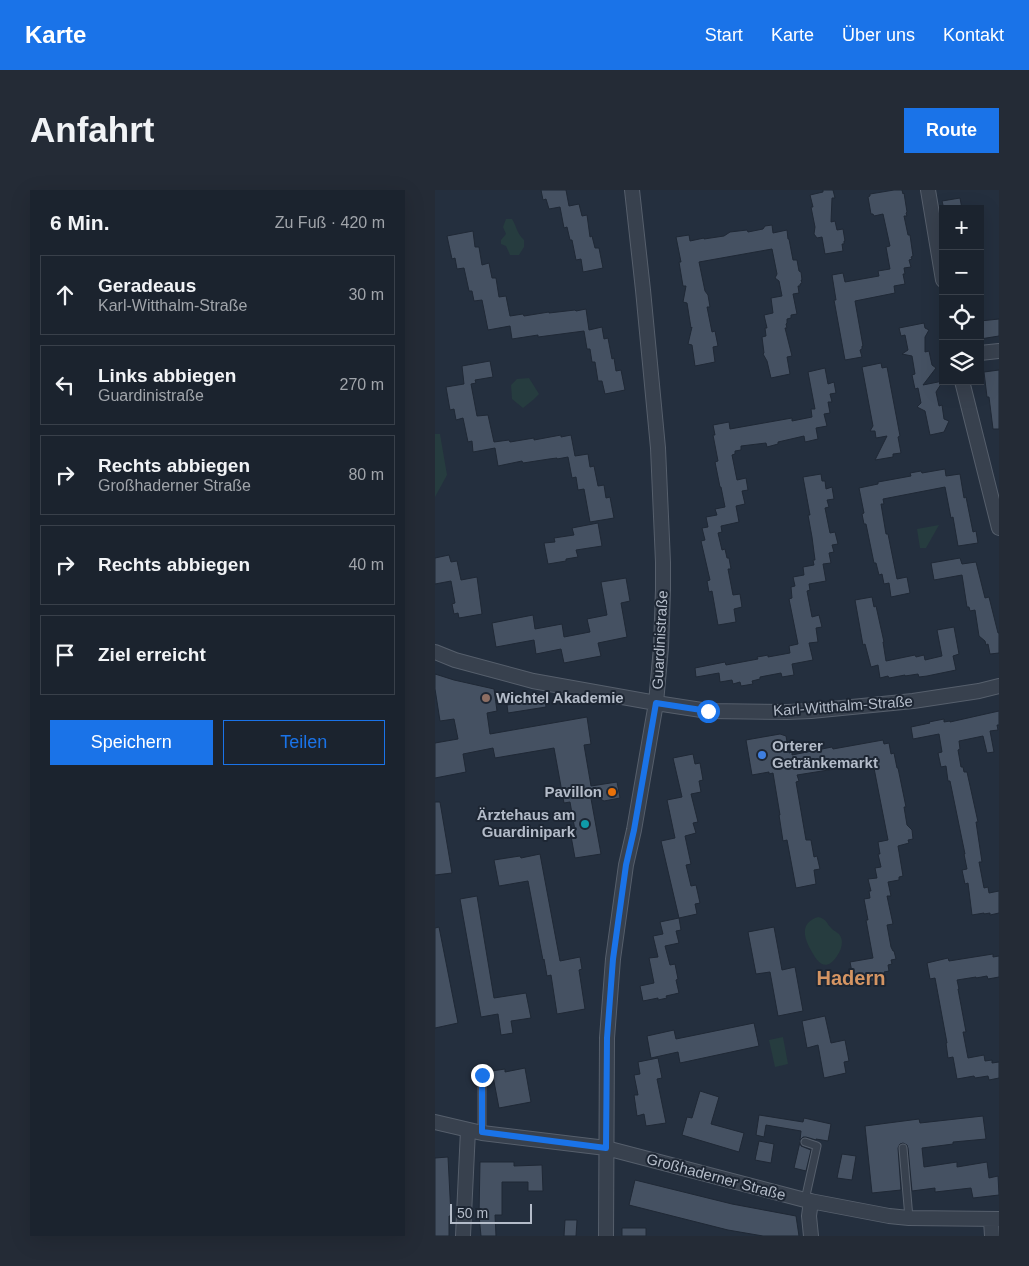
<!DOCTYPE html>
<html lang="de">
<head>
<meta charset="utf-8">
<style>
	body { margin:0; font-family:Helvetica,sans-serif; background:#242b36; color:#f1f3f6 }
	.controls { position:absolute; right:15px; top:15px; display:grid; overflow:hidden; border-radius:0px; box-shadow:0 5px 20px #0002 }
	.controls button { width:45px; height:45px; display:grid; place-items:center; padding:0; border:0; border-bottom:1px solid #39404a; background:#1b232e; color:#f1f3f6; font:25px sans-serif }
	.scale { position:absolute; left:15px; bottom:12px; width:82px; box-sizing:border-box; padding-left:5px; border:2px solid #b4bcc9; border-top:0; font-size:14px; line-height:18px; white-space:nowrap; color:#b4bcc9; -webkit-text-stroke:4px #1d2633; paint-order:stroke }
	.stop { position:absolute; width:15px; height:15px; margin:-11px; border:4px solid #1a73e8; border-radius:50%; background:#fff }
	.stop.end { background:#1a73e8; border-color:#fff; box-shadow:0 1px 5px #0008 }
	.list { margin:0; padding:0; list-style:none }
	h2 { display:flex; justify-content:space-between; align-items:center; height:65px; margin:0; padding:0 20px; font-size:21px }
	h2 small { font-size:16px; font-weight:400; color:#a0a4aa }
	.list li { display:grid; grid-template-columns:32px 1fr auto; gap:15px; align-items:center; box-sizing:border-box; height:80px; margin:0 10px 10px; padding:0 10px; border:1px solid #39404a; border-radius:0px }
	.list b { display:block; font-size:19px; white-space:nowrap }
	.list p { margin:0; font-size:16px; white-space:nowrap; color:#a0a4aa }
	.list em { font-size:16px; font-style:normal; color:#a0a4aa }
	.actions { display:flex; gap:10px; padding:15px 20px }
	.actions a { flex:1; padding:11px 0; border:1px solid #1a73e8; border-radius:0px; text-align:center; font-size:18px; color:#1a73e8 }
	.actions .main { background:#1a73e8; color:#fff }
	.icon { flex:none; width:28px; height:28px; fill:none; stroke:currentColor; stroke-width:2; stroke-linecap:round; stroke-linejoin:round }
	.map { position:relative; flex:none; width:564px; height:1046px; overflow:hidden; border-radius:0px }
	header { display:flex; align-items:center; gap:30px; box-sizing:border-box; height:70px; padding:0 25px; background:#1a73e8; color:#fff }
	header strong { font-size:24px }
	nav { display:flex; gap:28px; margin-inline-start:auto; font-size:18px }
	.intro { display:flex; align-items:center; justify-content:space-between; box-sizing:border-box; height:120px; padding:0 30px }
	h1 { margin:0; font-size:35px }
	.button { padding:12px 22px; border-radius:0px; background:#1a73e8; color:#fff; font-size:18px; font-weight:700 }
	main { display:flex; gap:30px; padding:0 30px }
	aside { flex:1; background:#1b232e; border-radius:0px; box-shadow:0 5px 20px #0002 }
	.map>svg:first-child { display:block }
	.green { fill:#263c3f }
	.building { fill:#455162; stroke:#1f2835 }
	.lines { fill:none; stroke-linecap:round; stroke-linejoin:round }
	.lane-casing { stroke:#565f6c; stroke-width:9 }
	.street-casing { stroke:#565f6c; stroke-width:16 }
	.lane { stroke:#38414e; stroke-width:7 }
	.street { stroke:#38414e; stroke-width:14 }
	.route { stroke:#1a73e8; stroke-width:6 }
	.education-dot { fill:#8d6e63; stroke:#1d2633; stroke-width:2 }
	.shop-dot { fill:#3f7fe0; stroke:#1d2633; stroke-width:2 }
	.food-dot { fill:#e8710a; stroke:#1d2633; stroke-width:2 }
	.culture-dot { fill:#0f9aa8; stroke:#1d2633; stroke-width:2 }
	.labels { text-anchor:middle; stroke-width:4; stroke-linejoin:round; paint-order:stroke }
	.street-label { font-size:15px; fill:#b4bcc9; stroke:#1d2633 }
	.poi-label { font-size:15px; font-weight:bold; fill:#b4bcc9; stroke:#1d2633; text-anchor:start }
	.district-label { font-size:20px; font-weight:bold; fill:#d59563; stroke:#1d2633 }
</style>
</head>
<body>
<header>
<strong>Karte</strong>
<nav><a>Start</a><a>Karte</a><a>Über uns</a><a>Kontakt</a></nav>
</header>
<div class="intro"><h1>Anfahrt</h1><a class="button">Route</a></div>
<main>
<aside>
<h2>6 Min.<small>Zu Fuß · 420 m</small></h2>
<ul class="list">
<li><svg class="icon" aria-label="ahead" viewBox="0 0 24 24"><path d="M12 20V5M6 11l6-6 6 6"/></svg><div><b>Geradeaus</b><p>Karl-Witthalm-Straße</p></div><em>30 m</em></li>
<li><svg class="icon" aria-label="left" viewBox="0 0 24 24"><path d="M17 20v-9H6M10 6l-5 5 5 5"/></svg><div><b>Links abbiegen</b><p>Guardinistraße</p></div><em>270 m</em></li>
<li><svg class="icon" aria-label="right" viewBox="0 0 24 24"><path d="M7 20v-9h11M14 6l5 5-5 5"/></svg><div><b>Rechts abbiegen</b><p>Großhaderner Straße</p></div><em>80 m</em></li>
<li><svg class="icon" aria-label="right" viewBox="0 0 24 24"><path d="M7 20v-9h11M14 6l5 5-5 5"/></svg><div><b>Rechts abbiegen</b></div><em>40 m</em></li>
<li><svg class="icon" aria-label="arrive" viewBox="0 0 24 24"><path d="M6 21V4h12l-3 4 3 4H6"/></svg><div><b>Ziel erreicht</b></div></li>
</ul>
<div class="actions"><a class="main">Speichern</a><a>Teilen</a></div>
</aside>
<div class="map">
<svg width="564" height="1046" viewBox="0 0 564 1046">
	<rect width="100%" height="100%" fill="#242f3e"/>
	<path class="green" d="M71,29H77C82,37 81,42 89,50V57L84,65H75L71,56L66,54V50L71,44L68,37Z
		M94,188L104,204L98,210L88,218L77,209L76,195L82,189Z
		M0,244H5L12,285L0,307Z
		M504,335L491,358H485L482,339Z
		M383,727C392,729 391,733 397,739C399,741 402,742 404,744C409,750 407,759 402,766C392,781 384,775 377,762C369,749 364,733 383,727Z
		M348,847L353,874L340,877L334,850Z"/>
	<path class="building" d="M106,0H131L134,16L144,14L147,26L152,25L155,47L157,46L160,58H164L168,78L148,82L146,69L141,70L137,50H135L132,37L129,38L125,17L114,19L111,9L108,10Z
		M388,0H398L400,8H397L396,32L400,31L402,40L408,39L410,51H409V54H407L408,61L390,64L387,47L382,48L379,44L380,37L376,17H378L375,5L388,2Z
		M459,0H467L468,4L469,3L472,22L471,23L472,26H469L473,45H475L478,66L476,67L477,69L474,70L476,77L469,78L470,84H468L470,94L459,96L460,103L420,111L428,156H427V159L425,160L427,167L410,170L399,110H401L397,85L408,83L410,92L444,86L443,81L455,79L451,57L455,56L448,24L439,26L438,24H436L433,7L435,6V4Z
		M525,8L527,19H509L507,11Z
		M337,35L338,43L352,40L353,49H354L358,70H362L364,81L366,82L367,90H366L367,93L365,94V96H363L364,103L358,104L362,124L356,125V128L352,129V133L351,134L352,138H350L357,166L352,167L355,184L336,188L332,171L328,164L329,163L327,147L331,146L330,138H332L329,125L338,123L336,108L347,106L344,91L340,88L342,84L337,59L264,72L270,101L273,105L275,117H272L277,142L280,141L283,156L278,157L280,172L260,176L257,155L253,154L257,137L256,138L252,113L248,112L251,96H248L244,72H246L241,47L254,45L255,51L269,48V49L289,46L295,42L312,40L313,42L328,39L330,36Z
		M38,41L40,57H44L47,75L54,73L57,88H61L64,107L71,106L75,126L88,124L89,126L114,122V123L140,120L141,121L151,119L154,140L167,137L169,149L173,148L177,169L179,168L181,181L186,180L190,200L170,204L167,191H163L160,172H157L155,159H152L149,141L103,147V145L77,149L75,136L53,140L47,110L39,111L37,101H34L29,78L22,79L20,68L17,69L12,46Z
		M564,129V146L545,149V131Z
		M489,133L490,138L494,140L490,147V162L494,161L497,175L501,178L488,195L508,191L501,202L504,216L507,215L509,229L514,231L509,242L495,245L490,221L482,217L486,213L483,198L480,199L477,185L480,184L477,166L467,164L473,160L470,145L466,146L464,138Z
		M55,171L58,187L40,190L41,193L36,194L42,226L53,225L59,252L74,250L75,252L99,248V250L126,245V247L136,245L140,266L153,264L155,277L159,276L163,296L169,295L171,308L175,307L179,328L155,332L149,299L143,300L141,287L137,288L133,267L122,269V268L114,269L88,273L87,271L63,276L60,258L38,262L37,251L33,252L28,228L21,230L19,219L15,220L11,197L29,194L27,176Z
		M446,173L447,178L452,177L465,246L463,247L466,263L458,264V267L440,270L452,246L441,248L440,241H435L438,236L427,177Z
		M390,178L393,194L399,192L401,203L395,204L397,212H393L395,223L389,224L392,236L381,238L383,249L370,252L369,246L343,252V254L332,257L331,253L306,256V260L300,261V264L297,265L302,290L311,288L313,300L307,301L310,314L301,316L304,332L286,336L287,342L283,343L287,360L290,359L292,368H294L296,379H293L298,405L305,404L307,417L299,419L301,432L283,435L277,401L274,402L272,391L275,390L266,351L270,350L267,338L273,337L271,327L282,325L280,319L290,317L286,297H285L280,272L283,271L278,245H280L278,235L294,232L295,239L357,228V231L377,227L376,219H380L373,182Z
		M564,180V239H558L554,207H552L549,182Z
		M510,279L511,286L525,284L529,308L531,307L538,342L541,341L543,353L523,356L518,327L516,328L510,297L448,309L449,314H446L451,344H453L462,389L472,387L475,403L456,407L454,393L449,394L447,384L444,385L441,373H439L431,334H429L427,324L429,323L424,298L443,294V292L476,286L475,283L486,281L487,283Z
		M386,284L387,291H390L391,299L397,297L399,309L392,310L394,317L390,318L395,343L400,342L403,354L397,355L399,362L394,363L396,373L388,374L391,391L374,394L375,400L372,401L377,427L384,425L387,437L381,438L383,452L374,453L378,470L357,474L359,485L347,487L346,483L325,487V489L317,491L318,494L306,496L305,492L298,494L297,490L285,492L284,483L261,487L260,478L290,472L291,475L323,469L322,467L328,466L333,465V467L355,463L354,456L363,454L354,409L357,408L356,397L360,396L358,387L369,385L368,377L379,375L378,370H380L377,347L373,325H375L368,287Z
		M163,333L167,356L141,360L143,367L131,369V371L113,374L109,353L120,352L119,348L139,345L137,338Z
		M14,365L16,372L22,371L26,390L42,387L47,424L24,428L23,423L19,424L17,414L20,413L16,391L0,394V368Z
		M525,368L527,374L541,372L550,408L554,407L563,443H564V463L555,464L553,454L551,455L550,451L544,446L540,420L535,421L534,417H532L527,385L499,390L496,373Z
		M191,388L195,411L186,413L192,447L163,453L166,466L129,473L126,459L101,464L99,450L61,457L57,433L98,425L100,439L127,434L129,447L155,442L152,429L172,425L166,392Z
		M437,407L439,417L441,416L449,452H448L451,471L480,465L481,467L489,465L490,470L507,466L502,440L519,437L524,464L518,466L521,480L492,486L484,487L483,484L470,486V485L454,488L453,486L445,488L443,475L436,477L430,454L428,455L420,410Z
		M0,484L19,490L59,499L62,521L52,523L55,544L152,527L156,554L149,555L156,596L182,592L185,608L169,611L155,603L166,664L140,668L136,646H141L135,612L129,613L119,558L60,568L58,558L28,564L31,582L0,588V553L23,549L19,529L5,531L0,499Z
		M110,509L111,517L73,523L72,515Z
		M564,521V535H562L563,540L555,541L559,562L552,563L548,546L524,551L525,559L523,560L526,577H528L529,582H532L543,632H541L547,672H544L549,698L553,697L554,703L564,701V723L555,725V723L549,724V723L537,725L533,693L530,694L527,680L532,679L529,664H530L515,591H513L511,576L506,577L503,563L507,562L504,544L478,549L476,537L495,533L494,532L509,529V532L515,531V532Z
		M345,544L351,546L354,563L357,562V565L397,557L398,559L448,550L449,554L454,553L456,564L459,563L462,578H463L471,617H469L472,635L477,640L478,649L473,650L474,653L463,656L468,686L464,687V690L453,692L456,706H452L458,734L452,735L456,757L458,761H459L461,769L456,770L457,774L453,775L454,781L449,782L451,791L439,793V791L424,793L423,786L418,787L415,772L438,768L431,730H433L429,709L435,708L434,701H436L433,689L442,688L440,678L446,677L443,664H445L443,652L453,650L438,573L422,576V573L405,576L406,578L362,585L364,591L361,592L371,650H376L379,667L382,666L385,679L379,680L381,694L361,698L352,650L348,651L344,625H345L338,583L334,584V582L317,585L311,550Z
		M258,564L260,574L265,573L268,590L264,591L266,602L256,604L263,632L258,633L261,643L250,646L256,674L251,675L256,696L261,695L265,713L260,714L262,724L244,728L246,740L241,741L244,753L230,756L235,775L240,774L243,789L241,790L244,803L231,806L232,808L223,810V808L208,811L205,796L219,793L214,768L223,767L218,746L228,744L225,732L244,728L226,651L240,648L232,610L247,607L238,568Z
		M0,612H5L17,683L0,685Z
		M105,664L125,771L145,767L147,779L144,780L150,819L122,824L116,785L112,786L109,769L108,770L93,691L64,696L59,670L85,666L86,668Z
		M42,706L59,808L91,803L96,828L76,831L78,843L66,845L63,824L46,827L25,709Z
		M4,737L23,833L0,838V738Z
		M339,737L347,780L360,777L368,821L343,826L335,782L321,784L313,742Z
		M558,764V767L564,766V787L553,789L552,786L541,788V787L522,790L524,799H523L531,842H528L533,868L549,865L550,871L557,870V873L564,872V888L554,890L553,886L540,888L539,886L522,889L518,867L513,868L511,853H512L500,788L495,789L492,773L513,768L514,771Z
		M390,826L396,853L410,850L414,871L409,872L411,883L389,888L383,855L372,858L367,831Z
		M319,833L324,856L245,873L243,862L216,868L212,846L239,840L241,849Z
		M223,868L227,888L222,889L231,933L211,936L209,924L202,926L199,905H203L199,885L205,884L203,872Z
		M90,878L96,912L64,918L57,881L70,879V882Z
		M265,901L284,907L276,934L309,943L304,962L247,945L252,927L257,928Z
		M324,925L368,932L369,928L396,934L393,951L381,949V950L371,947H368L365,950L366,941L331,935L329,947L321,945Z
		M548,926L551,949L518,952V954L487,958L489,977L522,972V977L552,972L554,988L563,986L564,1005L538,1008L536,998L500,1002V998L477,1001L473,958L472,955L468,953L465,954L463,958L466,1000L437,1003L430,936L484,929L485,933Z
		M324,951L339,954L336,973L320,970Z
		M365,952L366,956L376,960L371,981L359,978Z
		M407,964L421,966L417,990L402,988Z
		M13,967L16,1026H14V1046H0V968Z
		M45,972H79V976L107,975L108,1001H93V992H67V1025H60L61,1046H46L44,1025Z
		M200,990L297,1014L361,1026L364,1046H328L293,1040L194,1015Z
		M130,1030H142L141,1046H129Z
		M187,1038H211V1046H187Z"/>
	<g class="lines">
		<defs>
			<path id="lane" d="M47,943V885
				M370,952L382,956L370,1010
				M468,958L474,1028"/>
			<path id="street" d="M493,0L508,90
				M545,163L564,161
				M527,191L564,338
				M0,462L20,470L98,491L221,513L273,521L352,522L376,521L478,511L544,501L564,496
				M0,932L47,943L171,958L370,1010L454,1026L474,1028L564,1029
				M556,1030L557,1046
				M28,1046L33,940
				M171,1046L172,848L178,769L191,675L199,640L221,513L226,457L228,400V372L223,258L208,100L197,0
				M376,1046L374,1026L376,1011"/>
		</defs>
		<use href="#lane" class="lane-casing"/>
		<use href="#street" class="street-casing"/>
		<use href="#lane" class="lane"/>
		<use href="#street" class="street"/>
	</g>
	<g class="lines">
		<path class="route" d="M47,885V942L171,958L172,848L178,769L191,675L199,640L221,513L273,521"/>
	</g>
	<circle class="education-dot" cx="51" cy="508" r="5"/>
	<circle class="shop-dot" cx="327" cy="565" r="5"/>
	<circle class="food-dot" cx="177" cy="602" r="5"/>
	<circle class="culture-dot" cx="150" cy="634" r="5"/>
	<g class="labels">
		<g class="street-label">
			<text transform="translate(225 450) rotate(-87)" y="5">Guardinistraße</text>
			<text transform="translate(408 516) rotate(-4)" y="5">Karl-Witthalm-Straße</text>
			<text transform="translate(281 987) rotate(15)" y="5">Großhaderner Straße</text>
		</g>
		<g class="poi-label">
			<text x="61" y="513">Wichtel Akademie</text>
			<text x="337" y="561">Orterer<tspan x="337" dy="17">Getränkemarkt</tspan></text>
			<text x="167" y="607" text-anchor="end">Pavillon</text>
			<text x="140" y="630" text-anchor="end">Ärztehaus am<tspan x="140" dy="17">Guardinipark</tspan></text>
		</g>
		<g class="district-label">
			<text x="416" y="795">Hadern</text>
		</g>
	</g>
</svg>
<div class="controls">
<button>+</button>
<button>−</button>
<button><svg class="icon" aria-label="locate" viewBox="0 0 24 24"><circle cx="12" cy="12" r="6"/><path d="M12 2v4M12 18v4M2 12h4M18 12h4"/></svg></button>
<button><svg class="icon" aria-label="layers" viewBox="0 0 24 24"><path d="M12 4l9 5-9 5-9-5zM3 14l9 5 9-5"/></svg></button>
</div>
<div class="scale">50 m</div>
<div class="stop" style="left:273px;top:521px"></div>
<div class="stop end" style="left:47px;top:885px"></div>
</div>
</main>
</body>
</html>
